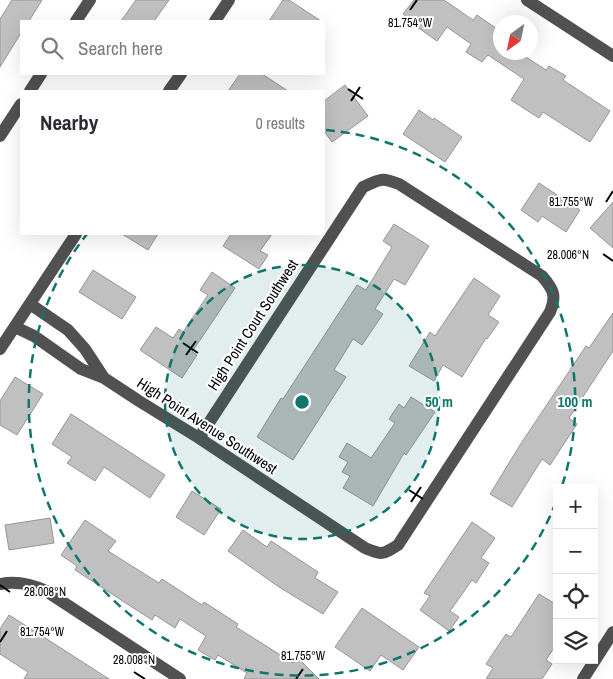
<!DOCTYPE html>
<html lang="en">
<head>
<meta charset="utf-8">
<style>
	body { margin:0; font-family:"Archivo Narrow",sans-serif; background:#f7f7f7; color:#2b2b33 }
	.controls { position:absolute; right:15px; bottom:15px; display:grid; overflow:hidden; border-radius:0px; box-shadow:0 5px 20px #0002 }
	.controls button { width:45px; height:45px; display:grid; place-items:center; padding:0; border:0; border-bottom:1px solid #e1e1e2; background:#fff; color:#2b2b33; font:25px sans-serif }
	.compass { position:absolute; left:493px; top:15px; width:45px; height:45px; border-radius:50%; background:#fff; box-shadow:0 5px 20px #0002; rotate:213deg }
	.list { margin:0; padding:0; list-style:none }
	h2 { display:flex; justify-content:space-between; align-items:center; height:65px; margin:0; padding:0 20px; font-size:21px }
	h2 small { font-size:16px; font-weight:400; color:#7c7c81 }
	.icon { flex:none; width:28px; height:28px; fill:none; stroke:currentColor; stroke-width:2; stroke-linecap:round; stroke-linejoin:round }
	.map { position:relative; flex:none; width:613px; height:679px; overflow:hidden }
	.search { position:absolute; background:#fff; box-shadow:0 5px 20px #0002; left:20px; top:20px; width:305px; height:55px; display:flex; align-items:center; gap:12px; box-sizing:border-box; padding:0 18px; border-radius:0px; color:#7c7c81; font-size:19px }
	.panel { position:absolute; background:#fff; box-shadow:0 5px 20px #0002; left:20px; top:90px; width:305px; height:145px; border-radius:0px }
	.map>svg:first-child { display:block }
	.building { fill:#c0c0c0; stroke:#959595 }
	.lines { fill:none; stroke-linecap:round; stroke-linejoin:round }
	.minor { stroke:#515151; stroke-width:12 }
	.ticks { fill:none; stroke:#000; stroke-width:2 }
	.ring { fill:none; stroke:#0f766e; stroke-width:2.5; stroke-dasharray:9 6 }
	.labels { text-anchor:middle; stroke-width:4; stroke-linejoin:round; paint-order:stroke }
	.street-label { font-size:15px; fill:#000; stroke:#fff }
	.ticks-label { font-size:12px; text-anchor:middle; fill:#000; stroke:#fff; stroke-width:4; stroke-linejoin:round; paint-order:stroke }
	.centre { fill:#0f766e; stroke:#fff; stroke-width:2.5 }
	.ring-label { font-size:15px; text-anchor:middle; font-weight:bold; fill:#0f766e; stroke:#fff; stroke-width:4; stroke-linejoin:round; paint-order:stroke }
</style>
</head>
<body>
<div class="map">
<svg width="613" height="679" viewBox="0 0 613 679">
	<rect width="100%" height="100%" fill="#fff"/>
	<path class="building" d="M12,0H42L29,21H21V33L0,67V19Z
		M136,0H169L154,21H121Z
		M283,0H289L321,21H269Z
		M414,0H444L473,20L477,15L500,31V52H518L546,70L549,66L566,76L563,80L610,111L590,142L543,112L539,118L511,100L524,79L488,55L482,62L466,52L471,44L447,27L437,41L413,24L414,22L403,14Z
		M240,74H262L288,91H228Z
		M345,85L368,116L332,142L324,131V101Z
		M419,110L433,120L434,118L462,137L445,162L403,134Z
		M539,183L580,210L566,232L542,216L538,222L521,210Z
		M613,202V248L590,228Z
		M394,224L429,246L405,285L394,279L375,309L383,314L362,345L353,339L334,370L346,377L293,460L257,437L281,398L283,399L357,285L366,290L392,247L383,241Z
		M122,234H158L148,250Z
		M231,234H272L260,251L268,255L259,269L223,246Z
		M93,270L136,297L122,319L79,292Z
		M212,272L235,288L192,352L197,355L182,378L140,350L156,327L173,338L179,329L183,332L208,295L200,290Z
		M474,278L500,296L488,315L499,322L487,339L486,338L462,377L443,365L434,381L409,366L430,332L435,336Z
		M613,313V351L569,418L577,424L550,465L542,459L512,507L490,494L520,445L586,346L589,348Z
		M15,377L43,394L17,435L0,425V401Z
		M411,397L435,412L406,455L404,453L373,506L343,488L350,476L342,472L348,462L339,457L347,443L371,458L395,423L389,419L399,404L404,408Z
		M71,414L165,475L150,498L104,467L95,481L67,463L72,457L52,444Z
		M192,491L221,509L204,535L176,517Z
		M50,518L54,543L9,550L5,525Z
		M85,520L116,541L108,551L159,583L162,579L202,605L204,602L238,624L236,627L293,663L298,658L319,679H244L247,673L218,655L215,660L198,650L206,636L180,619L175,628L155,615L152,620L75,570L77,566L61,555Z
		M472,522L495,538L481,558L489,563L476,583L472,580L450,611L459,617L449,631L420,610L430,596L424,593Z
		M243,530L267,547L271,541L318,572L315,578L338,592L323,614L279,587L228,551Z
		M539,594L557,605V643L546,660L552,664L542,679H486L493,668L486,664L506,634L511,637Z
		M362,608L419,647L403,670L381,655L370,671L335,647Z
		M9,615L39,634L109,679H24L28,672L0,654V629Z"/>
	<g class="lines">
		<path class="minor" d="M527,0L613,56
			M76,21L90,0
			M215,21L229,0
			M30,91L41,74
			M169,91L181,74
			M0,136L21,104
			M30,304L68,330L85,349L104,378
			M15,327L34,336L81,369L104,378L139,401L199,438L365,548C382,555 382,555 398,545L550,312C557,295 553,289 542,276L399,184C381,177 381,179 363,187L199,438
			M0,349L76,234
			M0,584C15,581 31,584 46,591L180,679
			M583,679L613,632"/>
	</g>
	<path class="ticks" d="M410,10L417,0M348,89L363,99M351,101L360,87M606,202L613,191M603,254L613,261M183,343L198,353M186,355L196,341M409,490L423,499M411,502L421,487M0,585L10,592M0,642L7,631M134,672L145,679M296,679L303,669"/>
	<circle cx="302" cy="402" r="137" fill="#0f766e" fill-opacity=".12"/>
	<g class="ring">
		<circle cx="302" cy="402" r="137"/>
		<path d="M556 502A273 273 0 1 1 87 234M326 130A273 273 0 0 1 562 486"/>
	</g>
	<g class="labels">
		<g class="street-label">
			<text transform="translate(253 325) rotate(-57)" y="5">High Point Court Southwest</text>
			<text transform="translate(207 426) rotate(33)" y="5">High Point Avenue Southwest</text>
		</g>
	</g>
	<g class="ticks-label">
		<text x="410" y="27">81.754°W</text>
		<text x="571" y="206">81.755°W</text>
		<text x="568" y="259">28.006°N</text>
		<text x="45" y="596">28.008°N</text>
		<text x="42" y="636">81.754°W</text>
		<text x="303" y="660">81.755°W</text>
		<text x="134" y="664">28.008°N</text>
	</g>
	<circle cx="302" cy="402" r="8" class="centre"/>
	<g class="ring-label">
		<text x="439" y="407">50 m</text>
		<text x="575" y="407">100 m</text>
	</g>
</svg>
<div class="controls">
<button>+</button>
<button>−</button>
<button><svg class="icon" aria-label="locate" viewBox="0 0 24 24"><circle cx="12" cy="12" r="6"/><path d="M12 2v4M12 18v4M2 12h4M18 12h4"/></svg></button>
<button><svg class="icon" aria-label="layers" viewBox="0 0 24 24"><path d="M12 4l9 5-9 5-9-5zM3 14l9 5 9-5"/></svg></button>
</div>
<svg class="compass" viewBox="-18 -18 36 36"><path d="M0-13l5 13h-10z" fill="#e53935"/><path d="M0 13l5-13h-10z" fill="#7c7c81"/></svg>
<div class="search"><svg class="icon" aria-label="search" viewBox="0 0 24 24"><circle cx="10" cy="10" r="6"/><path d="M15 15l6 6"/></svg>Search here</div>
<section class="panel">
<h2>Nearby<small>0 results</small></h2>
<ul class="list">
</ul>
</section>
</div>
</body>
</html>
